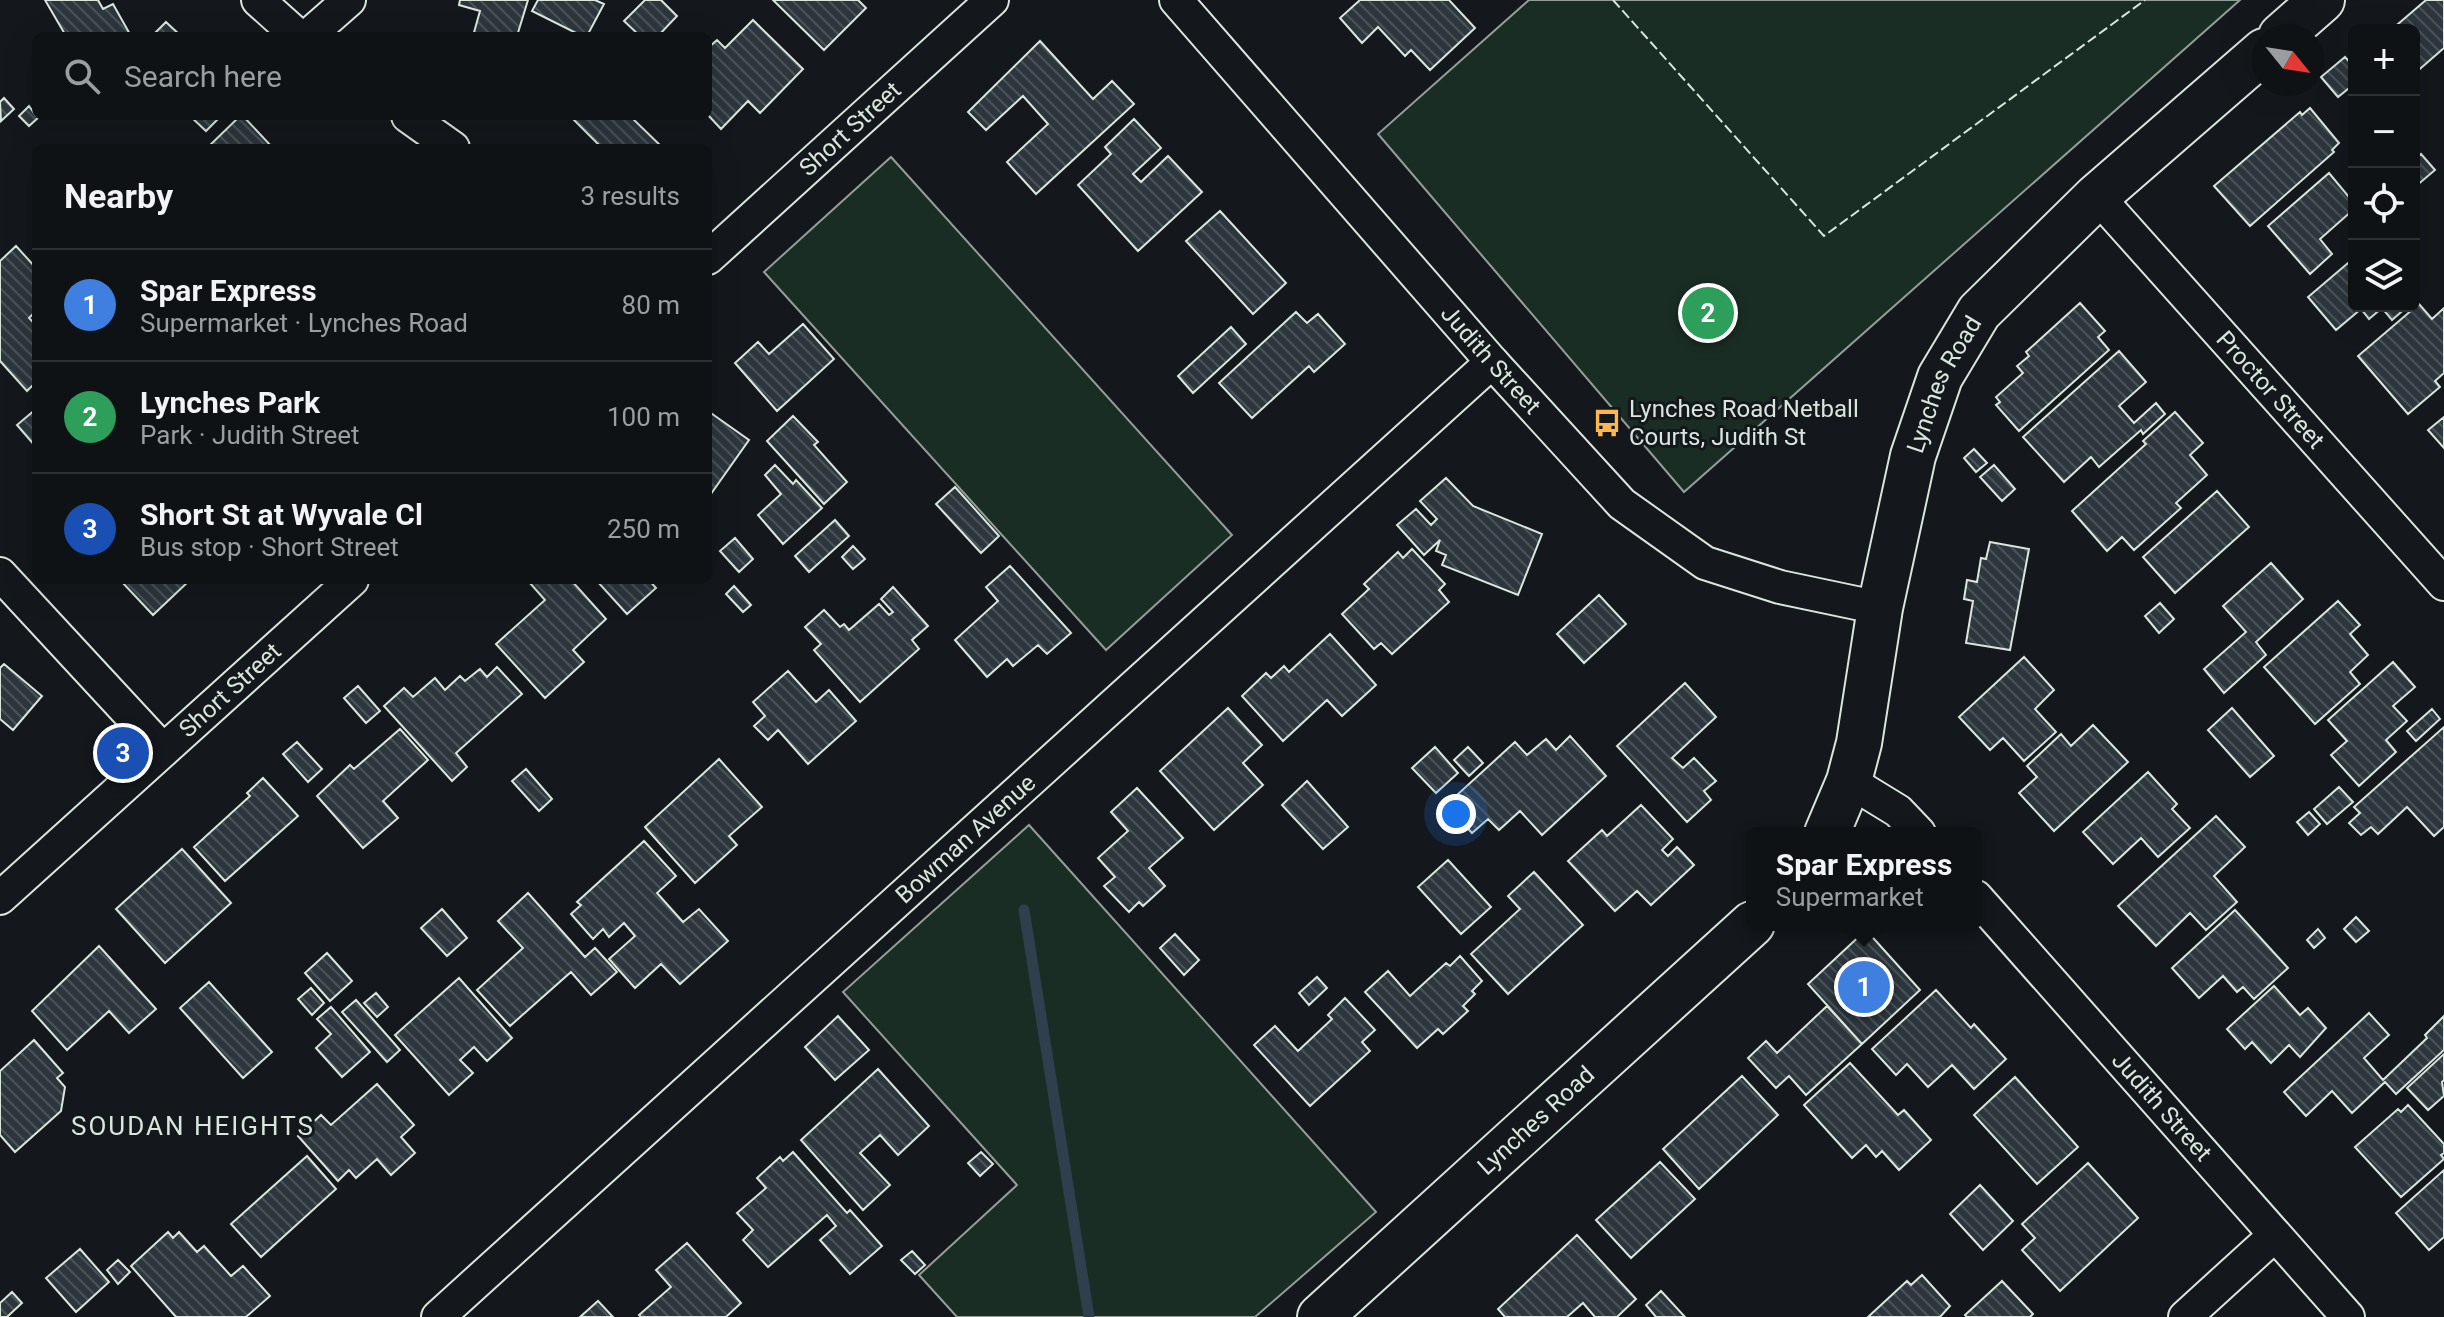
<!DOCTYPE html>
<html lang="en">
<head>
<meta charset="utf-8">
<style>
	body { margin:0; font-family:Roboto,sans-serif; background:#181b1e; color:#f1f3f6 }
	.controls { position:absolute; right:24px; top:24px; display:grid; overflow:hidden; border-radius:12px; box-shadow:0 8px 32px #0002 }
	.controls button { width:72px; height:72px; display:grid; place-items:center; padding:0; border:0; border-bottom:2px solid #2f3234; background:#0f1215; color:#f1f3f6; font:40px sans-serif }
	.compass { position:absolute; left:2252px; top:24px; width:72px; height:72px; border-radius:50%; background:#0f1215; box-shadow:0 8px 32px #0002; rotate:120deg }
	.you { position:absolute; left:1456px; top:814px; width:28px; height:28px; margin:-20px; border:6px solid #fff; border-radius:50%; background:#1a73e8; box-shadow:0 0 0 12px #1a73e833 }
	.badge { display:grid; place-items:center; width:52px; height:52px; border-radius:50%; background:#7c3aed; color:#fff; font-size:26px; font-weight:700 }
	.pin { position:absolute; translate:-50% -50%; border:4px solid #fff; box-shadow:0 2px 8px #0006 }
	.popup { position:absolute; left:1746px; top:827px; width:236px; height:104px; box-sizing:border-box; display:grid; place-content:center; border-radius:12px; background:#0f1215; filter:drop-shadow(0 2px 6px #0005); font-size:26px; white-space:nowrap; color:#9b9ea0 }
	.popup b { font-size:30px; color:#f1f3f6 }
	.popup::after { content:''; position:absolute; left:50%; top:100%; margin-left:-16px; border:16px solid transparent; border-top-color:#0f1215 }
	.list { margin:0; padding:0; list-style:none }
	h2 { display:flex; justify-content:space-between; align-items:center; height:104px; margin:0; padding:0 32px; font-size:34px }
	h2 small { font-size:26px; font-weight:400; color:#9b9ea0 }
	.list li { display:grid; grid-template-columns:52px 1fr auto; gap:24px; align-items:center; box-sizing:border-box; height:112px; padding:0 32px; border-top:2px solid #2f3234 }
	.list b { display:block; font-size:30px; white-space:nowrap }
	.list p { margin:0; font-size:26px; white-space:nowrap; color:#9b9ea0 }
	.list em { font-size:26px; font-style:normal; color:#9b9ea0 }
	.icon { flex:none; width:44px; height:44px; fill:none; stroke:currentColor; stroke-width:2; stroke-linecap:round; stroke-linejoin:round }
	.map { position:relative; flex:none; width:2444px; height:1317px; overflow:hidden }
	.search { position:absolute; background:#0f1215; box-shadow:0 8px 32px #0002; left:32px; top:32px; width:680px; height:88px; display:flex; align-items:center; gap:20px; box-sizing:border-box; padding:0 28px; border-radius:12px; color:#9b9ea0; font-size:30px }
	.panel { position:absolute; background:#0f1215; box-shadow:0 8px 32px #0002; left:32px; top:144px; width:680px; height:440px; border-radius:12px }
	.map>svg:first-child { display:block }
	.green { fill:#1a2d24; stroke:#939e99; stroke-width:2 }
	.lines { fill:none; stroke-linecap:round; stroke-linejoin:round }
	.stream { stroke:#2f3f4d; stroke-width:11 }
	.building { fill:url(#building-back-hatch); stroke:#d8e6dc; stroke-width:2 }
	.street-casing { stroke:#d8e6dc; stroke-width:36 }
	.secondary-casing { stroke:#d8e6dc; stroke-width:48 }
	.street { stroke:#14181c; stroke-width:32 }
	.secondary { stroke:#14181c; stroke-width:44 }
	.fence { stroke:#d8e6dc; stroke-width:2; stroke-dasharray:10 4; stroke-linecap:butt }
	.labels { text-anchor:middle; stroke-width:6; stroke-linejoin:round; paint-order:stroke }
	.street-label { font-size:24px; fill:#d8e6dc; stroke:#14181c }
	.poi-label { font-size:24px; fill:#d8e6dc; stroke:#14181c; text-anchor:start }
	.neighbourhood-label { font-size:26px; letter-spacing:2px; fill:#d8e6dc; stroke:#14181c }
</style>
</head>
<body>
<div class="map">
<svg width="2444" height="1317" viewBox="0 0 2444 1317">
	<defs>
		<pattern id="building-back-hatch" width="6" height="6" patternUnits="userSpaceOnUse" patternTransform="scale(2)"><rect width="6" height="6" fill="#2c363c"/><path d="M-1 5l2 2M0 0l6 6M5-1l2 2" fill="none" stroke="#4a5358"/></pattern>
	</defs>
	<rect width="100%" height="100%" fill="#14181c"/>
	<path class="green" d="M1529,0H2240L1684,492L1378,134Z
		M891,157L1232,535L1106,650L764,272Z
		M1029,825L1376,1212L1255,1317H957L919,1275L1017,1185L843,992Z"/>
	<g class="lines">
		<path class="stream" d="M1024,910L1089,1317"/>
	</g>
	<path class="building" d="M45,0H98L103,9L113,4L131,36H66Z
		M460,0H528L517,36H473L480,11L459,5Z
		M538,0H595L604,4L587,36H582L532,11Z
		M645,0H661L677,16L658,36H640L624,21Z
		M773,0H858L866,8L824,50Z
		M1360,0H1449L1475,28L1430,70L1411,50L1405,56L1378,27L1362,43L1340,18Z
		M2426,0H2444V48L2414,74V30H2391Z
		M753,20L803,69L760,113L748,101L721,129L708,115V48L717,40L725,48Z
		M166,22L181,36H152Z
		M1040,41L1093,99L1112,81L1134,104L1036,194L1007,162L1048,124L1023,96L986,130L968,112Z
		M2345,57L2354,67V84L2338,97L2321,77Z
		M4,98L14,109L1,121L0,102Z
		M29,106L36,116H40L29,126L19,116Z
		M2310,108L2339,143L2332,150L2334,152L2250,226L2214,186L2300,112L2302,115Z
		M190,116H221L206,131Z
		M240,116H243L273,148H207Z
		M570,116H630L663,148H602Z
		M1134,119L1161,148L1133,174L1141,182L1168,156L1202,192L1138,251L1078,185L1111,154L1105,147Z
		M2421,154L2435,170L2415,187L2414,161Z
		M2329,173L2354,203V209L2320,239L2332,254L2310,274L2268,226Z
		M1220,211L1286,283L1253,314L1186,241Z
		M16,246L36,268V311L29,318L36,325V382L27,391L0,361V261Z
		M2354,258V306H2408L2392,320L2382,308L2369,319L2361,309L2336,330L2308,297Z
		M2080,303L2105,331L2098,337L2109,350L2019,431L1996,405L2000,402L1996,397L2023,373L2017,366L2029,356L2026,352Z
		M2419,304L2432,319L2444,308V373L2435,381L2440,387L2408,414L2358,356Z
		M1296,312L1307,323L1318,314L1345,344L1314,372L1309,366L1252,418L1219,383Z
		M803,324L834,359L777,411L735,363L758,342L769,354Z
		M1231,327L1246,344L1193,393L1178,376Z
		M2119,351L2146,382L2119,406L2134,423L2156,403L2165,414L2143,434L2141,430L2099,467L2091,457L2064,482L2023,437Z
		M36,409V447L17,425Z
		M708,411L749,440L708,498Z
		M2175,412L2203,443L2190,455L2207,475L2176,503L2181,508L2134,550L2122,537L2107,551L2072,511L2146,444L2143,441Z
		M793,416L818,442L814,445L847,482L824,504L767,441Z
		M2444,417V448L2428,430Z
		M1974,449L1987,463L1976,472L1964,458Z
		M775,465L793,484L796,480L822,508L783,544L758,515L781,494L765,475Z
		M1994,465L2015,489L2002,501L1980,477Z
		M1446,478L1473,506L1542,534L1518,595L1442,565L1446,555L1436,551L1440,540L1424,555L1397,525L1416,509L1431,525L1437,519L1420,501Z
		M955,487L999,536L981,553L936,504Z
		M2217,491L2249,527L2175,593L2143,557Z
		M835,520L849,536L809,572L795,556Z
		M735,538L753,559L739,572L720,551Z
		M1990,542L2029,549L2010,650L1966,643L1973,601L1964,599L1967,580L1977,582L1981,558L1986,559Z
		M853,546L865,559L853,569L842,557Z
		M1412,549L1445,584L1439,590L1449,602L1392,654L1381,643L1374,649L1342,614L1369,589L1364,584L1398,552L1403,558Z
		M2271,563L2303,599L2256,642L2266,655L2224,693L2204,669L2246,632L2223,606Z
		M1010,566L1071,633L1047,654L1038,645L1013,666L1007,659L987,677L955,640L998,601L986,587Z
		M120,580H190L153,615Z
		M531,580H571L606,619L573,650L584,662L545,698L496,644L545,600L529,582Z
		M596,580H649L656,588L627,614Z
		M734,586L751,605L743,612L726,594Z
		M893,587L928,626L912,640L919,649L860,702L814,650L821,644L805,627L824,610L840,627L844,624L849,630L879,604L889,615L893,612L881,599Z
		M1599,595L1626,624L1584,663L1557,634Z
		M2338,601L2360,625L2350,634L2368,655L2350,672L2360,684L2315,724L2264,667Z
		M2160,603L2174,619L2159,633L2145,616Z
		M1330,634L1376,685L1342,716L1327,700L1283,741L1242,696L1266,673L1271,678L1284,666L1289,672Z
		M2024,657L2054,690L2035,709L2056,732L2024,761L2003,738L1990,750L1959,717Z
		M2393,662L2415,687L2393,706L2407,721L2386,740L2396,752L2359,786L2331,755L2347,741L2328,720Z
		M4,664L42,696L13,730L0,719V668Z
		M497,667L522,694L456,753L467,767L452,781L384,706L404,688L413,697L435,678L445,690L460,676L465,681L480,669L487,677Z
		M788,671L816,702L829,690L856,721L808,764L778,730L768,740L754,726L765,716L753,702Z
		M1685,683L1716,717L1672,758L1683,768L1694,758L1716,781L1704,791L1711,800L1687,822L1617,746Z
		M358,686L380,711L366,723L344,698Z
		M1228,708L1262,745L1243,763L1263,785L1214,830L1160,771Z
		M2232,708L2274,756L2250,777L2208,730Z
		M2432,709L2440,719L2416,741L2407,731Z
		M2093,725L2128,762L2054,831L2019,793L2037,777L2027,766L2061,734L2071,746Z
		M2444,727V827L2434,836L2407,807L2378,834L2371,827L2361,835L2349,823L2360,813L2354,807Z
		M400,729L428,760L383,801L398,818L363,848L317,796L350,765L354,769Z
		M1570,736L1606,776L1542,835L1520,811L1499,830L1488,819L1472,833L1446,805L1515,742L1527,755L1546,739L1556,750Z
		M297,742L322,769L308,782L283,754Z
		M1435,747L1458,773L1436,793L1412,768Z
		M1468,747L1483,763L1469,776L1454,760Z
		M719,759L762,807L729,836L737,845L695,883L645,827Z
		M526,769L552,799L539,811L512,781Z
		M2148,772L2177,804L2172,809L2190,828L2158,857L2141,838L2113,864L2083,832Z
		M263,778L298,816L225,881L194,847L250,796L247,793Z
		M1307,781L1348,827L1323,849L1282,805Z
		M2339,787L2353,802L2327,824L2314,809Z
		M1137,788L1183,838L1149,868L1165,886L1143,906L1139,902L1129,912L1104,886L1115,877L1098,858L1128,831L1111,812Z
		M1641,805L1673,839L1662,850L1668,856L1677,847L1694,865L1651,905L1637,891L1615,911L1568,861L1602,830L1607,836Z
		M2309,812L2320,824L2308,835L2297,822Z
		M2216,816L2245,847L2214,876L2237,902L2206,930L2190,913L2156,946L2118,906Z
		M644,841L676,876L657,893L683,922L699,909L728,941L680,984L661,964L635,988L609,959L635,936L624,923L609,937L603,929L593,939L571,914L581,905L577,902Z
		M182,849L231,903L165,963L116,909Z
		M1448,860L1491,907L1461,934L1418,887Z
		M1534,872L1583,925L1508,994L1471,954L1520,909L1508,896Z
		M528,893L585,957L595,948L617,972L591,995L571,972L510,1026L477,990L523,948L498,921Z
		M442,909L467,938L447,956L421,928Z
		M2235,910L2288,968L2254,999L2243,987L2237,992L2223,976L2199,998L2172,968Z
		M2356,917L2369,931L2356,942L2344,929Z
		M2318,929L2325,938L2314,948L2307,940Z
		M1866,930L1920,990L1862,1044L1808,984Z
		M1175,934L1199,960L1184,975L1160,948Z
		M99,946L156,1009L129,1033L109,1011L67,1050L32,1011Z
		M327,953L352,981L330,1001L305,973Z
		M1460,956L1482,981L1472,991L1475,994L1463,1006L1468,1011L1443,1034L1438,1029L1417,1048L1365,992L1388,971L1410,996L1446,963L1450,966Z
		M1317,977L1327,988L1309,1005L1299,993Z
		M459,978L512,1038L487,1061L474,1047L460,1060L473,1073L449,1095L395,1035Z
		M209,982L272,1052L243,1078L180,1008Z
		M2274,986L2300,1015L2308,1008L2326,1028L2300,1057L2289,1045L2271,1063L2252,1042L2245,1049L2227,1029Z
		M311,988L324,1003L312,1015L298,999Z
		M1936,990L1971,1028L1974,1024L2006,1059L1974,1089L1952,1065L1928,1087L1907,1064L1896,1075L1872,1049Z
		M376,993L388,1007L377,1017L364,1003Z
		M1345,998L1375,1030L1362,1042L1370,1051L1310,1106L1254,1045L1275,1026L1298,1051L1332,1019L1328,1015Z
		M356,1000L400,1050L387,1062L342,1012Z
		M1827,1006L1862,1044L1806,1095L1789,1076L1776,1088L1748,1058L1766,1041L1777,1053Z
		M331,1007L370,1052L342,1077L316,1048L331,1034L317,1019Z
		M2369,1013L2389,1035L2364,1058L2383,1080L2427,1038L2425,1035L2444,1016V1050L2396,1094L2385,1082L2352,1113L2332,1091L2306,1116L2284,1092Z
		M838,1016L869,1050L835,1080L805,1047Z
		M34,1040L63,1073L57,1078L65,1087L61,1111L15,1152L0,1135V1071Z
		M2444,1054V1080L2442,1082L2444,1096L2428,1110L2407,1088Z
		M1850,1063L1898,1115L1904,1110L1931,1140L1899,1170L1882,1151L1876,1157L1866,1145L1852,1158L1804,1105Z
		M878,1069L929,1126L898,1155L880,1135L860,1153L890,1185L863,1210L801,1140Z
		M1742,1076L1778,1115L1699,1189L1663,1149Z
		M2015,1077L2078,1147L2037,1184L1974,1115Z
		M377,1084L414,1125L401,1137L415,1153L391,1175L377,1159L356,1178L349,1170L338,1181L298,1136L321,1115L331,1125Z
		M2408,1105L2444,1144V1153L2441,1155L2444,1159L2401,1197L2355,1147L2398,1109L2401,1112Z
		M793,1152L847,1213L850,1210L882,1246L850,1274L820,1240L836,1226L827,1215L768,1267L743,1240L753,1230L737,1213L766,1188L757,1178L780,1157L783,1161Z
		M981,1152L993,1164L980,1176L968,1163Z
		M307,1156L336,1189L261,1257L231,1224Z
		M1660,1162L1695,1199L1631,1258L1596,1220Z
		M2088,1163L2138,1218L2060,1291L2022,1250L2035,1238L2022,1224Z
		M2444,1170V1237L2429,1250L2396,1213Z
		M1980,1185L2013,1221L1983,1250L1950,1214Z
		M168,1232L173,1238L179,1232L197,1252L204,1246L231,1276L243,1266L270,1296L246,1317H176L131,1266Z
		M1577,1235L1636,1299L1617,1317H1595L1583,1303L1567,1317H1505L1498,1309Z
		M687,1243L741,1303L726,1317H641L639,1315L671,1287L656,1270Z
		M80,1249L109,1282L76,1312L46,1278Z
		M912,1251L925,1265L915,1274L901,1260Z
		M118,1260L130,1272L118,1284L107,1270Z
		M1922,1275L1950,1306L1940,1317H1868L1907,1281L1911,1285Z
		M2002,1281L2033,1314L2030,1317H1967L1965,1315Z
		M1661,1291L1685,1317H1656L1646,1305Z
		M12,1292L22,1303L7,1317H0V1303Z
		M598,1301L613,1317H580Z"/>
	<g class="lines">
		<defs>
			<g id="street">
				<path d="M258,0L298,36"/>
				<path id="s1" d="M1176,0L1492,362L1622,504L1705,563L1780,587L1880,608"/>
				<path d="M308,36L349,0"/>
				<path d="M408,116L453,148"/>
				<path id="s2" d="M2097,196L2444,584"/>
				<path id="s3" d="M708,258L992,0"/>
				<path d="M0,574L163,750"/>
				<path d="M1849,781L1898,811L1919,833"/>
				<path id="s4" d="M1976,897L2348,1317"/>
				<path id="s5" d="M0,898L352,580"/>
				<path id="s6" d="M438,1317L1492,362"/>
				<path d="M2185,1317L2275,1235"/>
			</g>
			<g id="secondary">
				<path d="M2281,36L2322,0"/>
				<path id="s7" d="M1827,833L1849,781L1859,743L1880,608L1913,456L1940,377L1979,312L2097,196L2264,51"/>
				<path id="s8" d="M1320,1317L1752,924"/>
			</g>
		</defs>
		<use href="#street" class="street-casing"/>
		<use href="#secondary" class="secondary-casing"/>
		<use href="#street" class="street"/>
		<use href="#secondary" class="secondary"/>
		<path class="fence" d="M1613,0L1824,236L2145,0"/>
	</g>
	<defs>
		<symbol id="bus-bare" viewBox="-9 -9 18 18"><path d="M-5-6H5V4H4V6H2V4H-2V6H-4V4H-5ZM-3.5-4V0h7V-4ZM-3.5 1.2v1.5H-2V1.2ZM2 1.2v1.5H3.5V1.2Z" fill="#ffb74d" stroke="#14181c" stroke-width="2.5" paint-order="stroke"/></symbol>
	</defs>
	<g fill-rule="evenodd">
		<use href="#bus-bare" x="1587" y="403" width="40" height="40"/>
	</g>
	<g class="labels">
		<g class="street-label">
			<text dy="8" stroke="none"><textPath href="#s3" startOffset="192">Short Street</textPath></text>
			<text dy="8" stroke="none"><textPath href="#s1" startOffset="478">Judith Street</textPath></text>
			<text dy="8" stroke="none"><textPath href="#s7" startOffset="466">Lynches Road</textPath></text>
			<text dy="8" stroke="none"><textPath href="#s2" startOffset="260">Proctor Street</textPath></text>
			<text dy="8" stroke="none"><textPath href="#s5" startOffset="310">Short Street</textPath></text>
			<text dy="8" stroke="none"><textPath href="#s6" startOffset="712">Bowman Avenue</textPath></text>
			<text dy="8" stroke="none"><textPath href="#s4" startOffset="280">Judith Street</textPath></text>
			<text dy="8" stroke="none"><textPath href="#s8" startOffset="292">Lynches Road</textPath></text>
		</g>
		<g class="poi-label">
			<text x="1629" y="417">Lynches Road Netball<tspan x="1629" dy="28">Courts, Judith St</tspan></text>
		</g>
		<g class="neighbourhood-label">
			<text x="193" y="1135">SOUDAN HEIGHTS</text>
		</g>
	</g>
</svg>
<div class="controls">
<button>+</button>
<button>−</button>
<button><svg class="icon" aria-label="locate" viewBox="0 0 24 24"><circle cx="12" cy="12" r="6"/><path d="M12 2v4M12 18v4M2 12h4M18 12h4"/></svg></button>
<button><svg class="icon" aria-label="layers" viewBox="0 0 24 24"><path d="M12 4l9 5-9 5-9-5zM3 14l9 5 9-5"/></svg></button>
</div>
<svg class="compass" viewBox="-18 -18 36 36"><path d="M0-13l5 13h-10z" fill="#e53935"/><path d="M0 13l5-13h-10z" fill="#9b9ea0"/></svg>
<div class="you"></div>
<div class="pin badge" style="left:1864px;top:987px;background:#3f7fe0">1</div>
<div class="popup"><b>Spar Express</b>Supermarket</div>
<div class="pin badge" style="left:1708px;top:313px;background:#2e9e5b">2</div>
<div class="pin badge" style="left:123px;top:753px;background:#1a4fb4">3</div>
<div class="search"><svg class="icon" aria-label="search" viewBox="0 0 24 24"><circle cx="10" cy="10" r="6"/><path d="M15 15l6 6"/></svg>Search here</div>
<section class="panel">
<h2>Nearby<small>3 results</small></h2>
<ul class="list">
<li><span class="badge" style="background:#3f7fe0">1</span><div><b>Spar Express</b><p>Supermarket · Lynches Road</p></div><em>80 m</em></li>
<li><span class="badge" style="background:#2e9e5b">2</span><div><b>Lynches Park</b><p>Park · Judith Street</p></div><em>100 m</em></li>
<li><span class="badge" style="background:#1a4fb4">3</span><div><b>Short St at Wyvale Cl</b><p>Bus stop · Short Street</p></div><em>250 m</em></li>
</ul>
</section>
</div>
</body>
</html>
